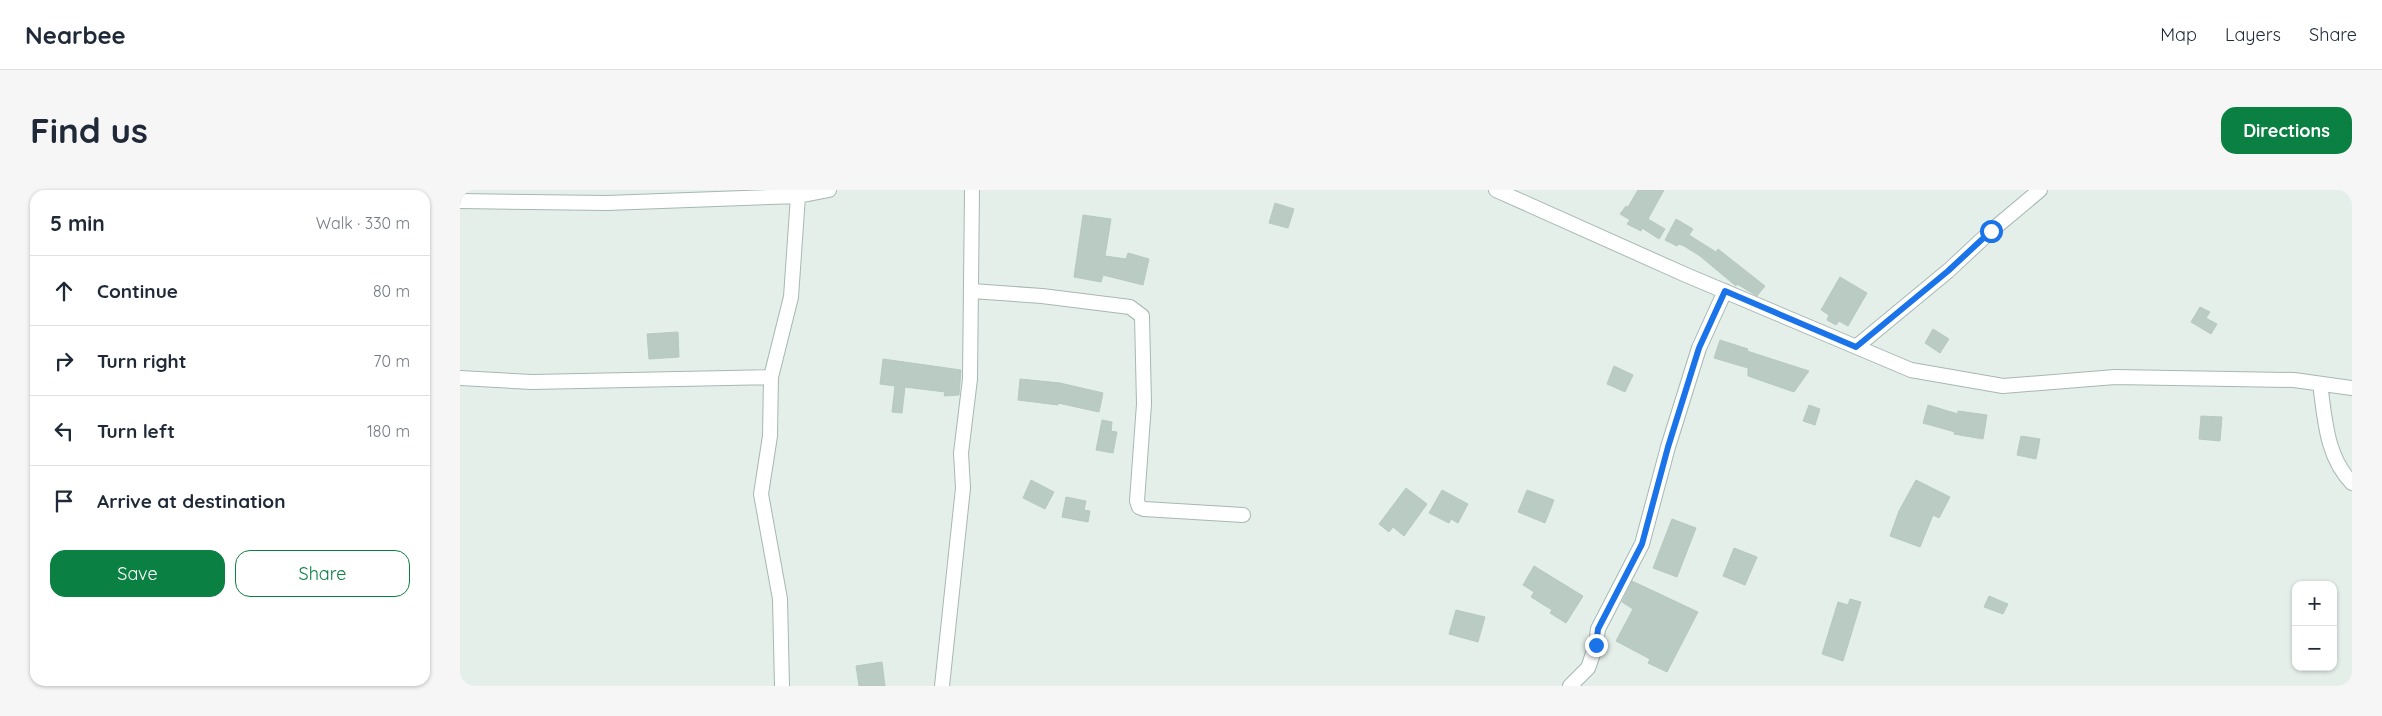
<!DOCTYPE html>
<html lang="en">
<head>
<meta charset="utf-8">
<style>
	body { margin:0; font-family:Quicksand,sans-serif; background:#f6f6f7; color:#1f2937 }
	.controls { position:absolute; right:15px; bottom:15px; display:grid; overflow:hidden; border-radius:10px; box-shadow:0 1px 4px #0004 }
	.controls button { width:45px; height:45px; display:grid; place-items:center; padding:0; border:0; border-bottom:1px solid #e0e1e3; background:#fff; color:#1f2937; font:25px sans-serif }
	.stop { position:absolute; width:15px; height:15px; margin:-11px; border:4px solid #1a73e8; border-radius:50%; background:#fff }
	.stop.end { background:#1a73e8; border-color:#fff; box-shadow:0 1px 5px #0008 }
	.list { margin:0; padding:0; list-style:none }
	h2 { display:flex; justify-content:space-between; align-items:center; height:65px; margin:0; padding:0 20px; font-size:21px }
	h2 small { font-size:16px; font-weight:400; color:#747a83 }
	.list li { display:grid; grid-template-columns:32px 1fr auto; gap:15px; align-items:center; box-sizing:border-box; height:70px; padding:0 20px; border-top:1px solid #e0e1e3 }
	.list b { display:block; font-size:19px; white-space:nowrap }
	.list em { font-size:16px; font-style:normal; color:#747a83 }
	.actions { display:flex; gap:10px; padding:15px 20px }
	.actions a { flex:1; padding:11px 0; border:1px solid #0b8043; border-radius:15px; text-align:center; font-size:18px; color:#0b8043 }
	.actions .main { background:#0b8043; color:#fff }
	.icon { flex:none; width:28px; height:28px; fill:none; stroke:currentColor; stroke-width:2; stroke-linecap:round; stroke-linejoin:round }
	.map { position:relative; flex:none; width:1892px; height:496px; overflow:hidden; border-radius:15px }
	header { display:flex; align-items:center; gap:30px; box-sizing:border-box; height:70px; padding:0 25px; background:#fff; border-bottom:1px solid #e0e1e3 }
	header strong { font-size:24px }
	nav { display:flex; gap:28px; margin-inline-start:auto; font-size:18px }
	.intro { display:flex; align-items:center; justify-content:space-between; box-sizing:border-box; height:120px; padding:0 30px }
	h1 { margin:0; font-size:35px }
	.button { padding:12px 22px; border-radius:15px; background:#0b8043; color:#fff; font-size:18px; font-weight:700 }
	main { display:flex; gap:30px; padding:0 30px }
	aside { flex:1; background:#fff; border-radius:15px; box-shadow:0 1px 4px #0004 }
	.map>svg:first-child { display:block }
	.building { fill:#b9cbc3; stroke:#b6cac1 }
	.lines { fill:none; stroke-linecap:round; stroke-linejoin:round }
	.street-casing { stroke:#a6b8b2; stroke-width:16 }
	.street { stroke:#fff; stroke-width:14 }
	.route { stroke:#1a73e8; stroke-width:6 }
</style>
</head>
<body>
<header>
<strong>Nearbee</strong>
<nav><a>Map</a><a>Layers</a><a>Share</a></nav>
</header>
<div class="intro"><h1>Find us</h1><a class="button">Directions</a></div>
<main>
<aside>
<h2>5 min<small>Walk · 330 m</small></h2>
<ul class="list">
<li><svg class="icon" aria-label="ahead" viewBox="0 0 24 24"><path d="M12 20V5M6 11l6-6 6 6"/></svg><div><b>Continue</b></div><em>80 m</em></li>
<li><svg class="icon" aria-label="right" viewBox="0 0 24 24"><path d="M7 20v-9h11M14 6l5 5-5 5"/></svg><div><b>Turn right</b></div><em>70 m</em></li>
<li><svg class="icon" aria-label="left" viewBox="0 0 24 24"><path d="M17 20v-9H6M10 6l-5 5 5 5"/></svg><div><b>Turn left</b></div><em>180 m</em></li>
<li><svg class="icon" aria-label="arrive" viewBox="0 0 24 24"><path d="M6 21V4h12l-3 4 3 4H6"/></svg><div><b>Arrive at destination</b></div></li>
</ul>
<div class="actions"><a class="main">Save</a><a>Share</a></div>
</aside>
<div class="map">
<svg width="1892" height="496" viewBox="0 0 1892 496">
	<rect width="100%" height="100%" fill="#e4efea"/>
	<path class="building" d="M1178,0H1204L1188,29L1205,39L1199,49L1182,38L1181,41L1167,34L1170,30L1160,24L1166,16L1168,17Z
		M815,13L834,19L828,38L809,33Z
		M623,25L651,29L645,66L666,69L668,63L689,69L683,95L643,85L641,92L614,87Z
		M1216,29L1233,39L1229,45L1256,62L1258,59L1305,96L1297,106L1277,94L1276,96L1240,66L1224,56L1219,54L1217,56L1205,50Z
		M1380,87L1407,103L1388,136L1379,131L1376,135L1367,130L1369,125L1361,120Z
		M1740,117L1750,122L1746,128L1757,134L1751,144L1731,132Z
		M1473,139L1489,149L1480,163L1465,153Z
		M218,142L219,167L189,169L187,144Z
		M1260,150L1288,159L1287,161L1349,181L1334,202L1288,186V178L1254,168Z
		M423,169L501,180L499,205L484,206L485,202L445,197L442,223L432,222L435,196L420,194Z
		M1154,176L1173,185L1165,202L1147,194Z
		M560,189L600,193L643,203L639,222L598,213V215L558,210Z
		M1349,215L1360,219L1355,235L1343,231Z
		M1468,215L1498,224V221L1527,225L1523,249L1494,244L1495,242L1463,233Z
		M1741,226L1762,227L1760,251L1739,249Z
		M642,230L652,232L651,241L657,242L653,263L636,260Z
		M1561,246L1580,249L1576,269L1557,265Z
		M571,290L594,302L585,319L563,308Z
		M1456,290L1490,307L1479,328L1473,325L1460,357L1430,346L1439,321Z
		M946,298L967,314L944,346L933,337L929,342L919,334Z
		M982,300L1008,314L998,333L991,329L989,333L969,323Z
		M1067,300L1094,310L1085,333L1058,322Z
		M606,307L626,311L624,320L630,321L628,332L602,327Z
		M1212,329L1236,338L1217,387L1193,378Z
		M1274,358L1297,367L1285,395L1263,386Z
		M1074,376L1123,406L1106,433L1090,423L1092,420L1071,407L1074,402L1063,395Z
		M1172,391L1238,422L1207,482L1188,473L1190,469L1156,451L1173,419L1162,412Z
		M1529,406L1548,414L1543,424L1524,417Z
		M1390,409L1401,412L1383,471L1362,464L1378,412L1388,415Z
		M996,420L1025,427L1018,452L989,444Z
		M422,472L425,496H399L396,476Z"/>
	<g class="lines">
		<defs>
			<path id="street" d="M1036,0L1226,85L1451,180L1543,196L1655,187L1834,190L1892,198
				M0,11L147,13L338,6L369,0
				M512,101L582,106L670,117L682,126L684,214L677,311L679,317L684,319L783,325
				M1396,157L1488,81L1531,41L1580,0
				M311,187L310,246L301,304L320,409L322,496
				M0,188L72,192L311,187L331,107L338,6
				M1860,194C1865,228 1866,267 1892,293
				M482,496L503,298L501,263L510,189L512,0
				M1110,496L1128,478L1136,455L1138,439L1182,354L1208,257L1239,158L1265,101"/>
		</defs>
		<use href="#street" class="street-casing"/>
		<use href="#street" class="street"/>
	</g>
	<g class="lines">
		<path class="route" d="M1136,455L1138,439L1182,354L1208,257L1239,158L1265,101L1396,157L1488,81L1531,41"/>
	</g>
</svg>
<div class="controls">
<button>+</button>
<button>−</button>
</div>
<div class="stop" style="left:1531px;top:41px"></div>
<div class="stop end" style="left:1136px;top:455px"></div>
</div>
</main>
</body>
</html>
